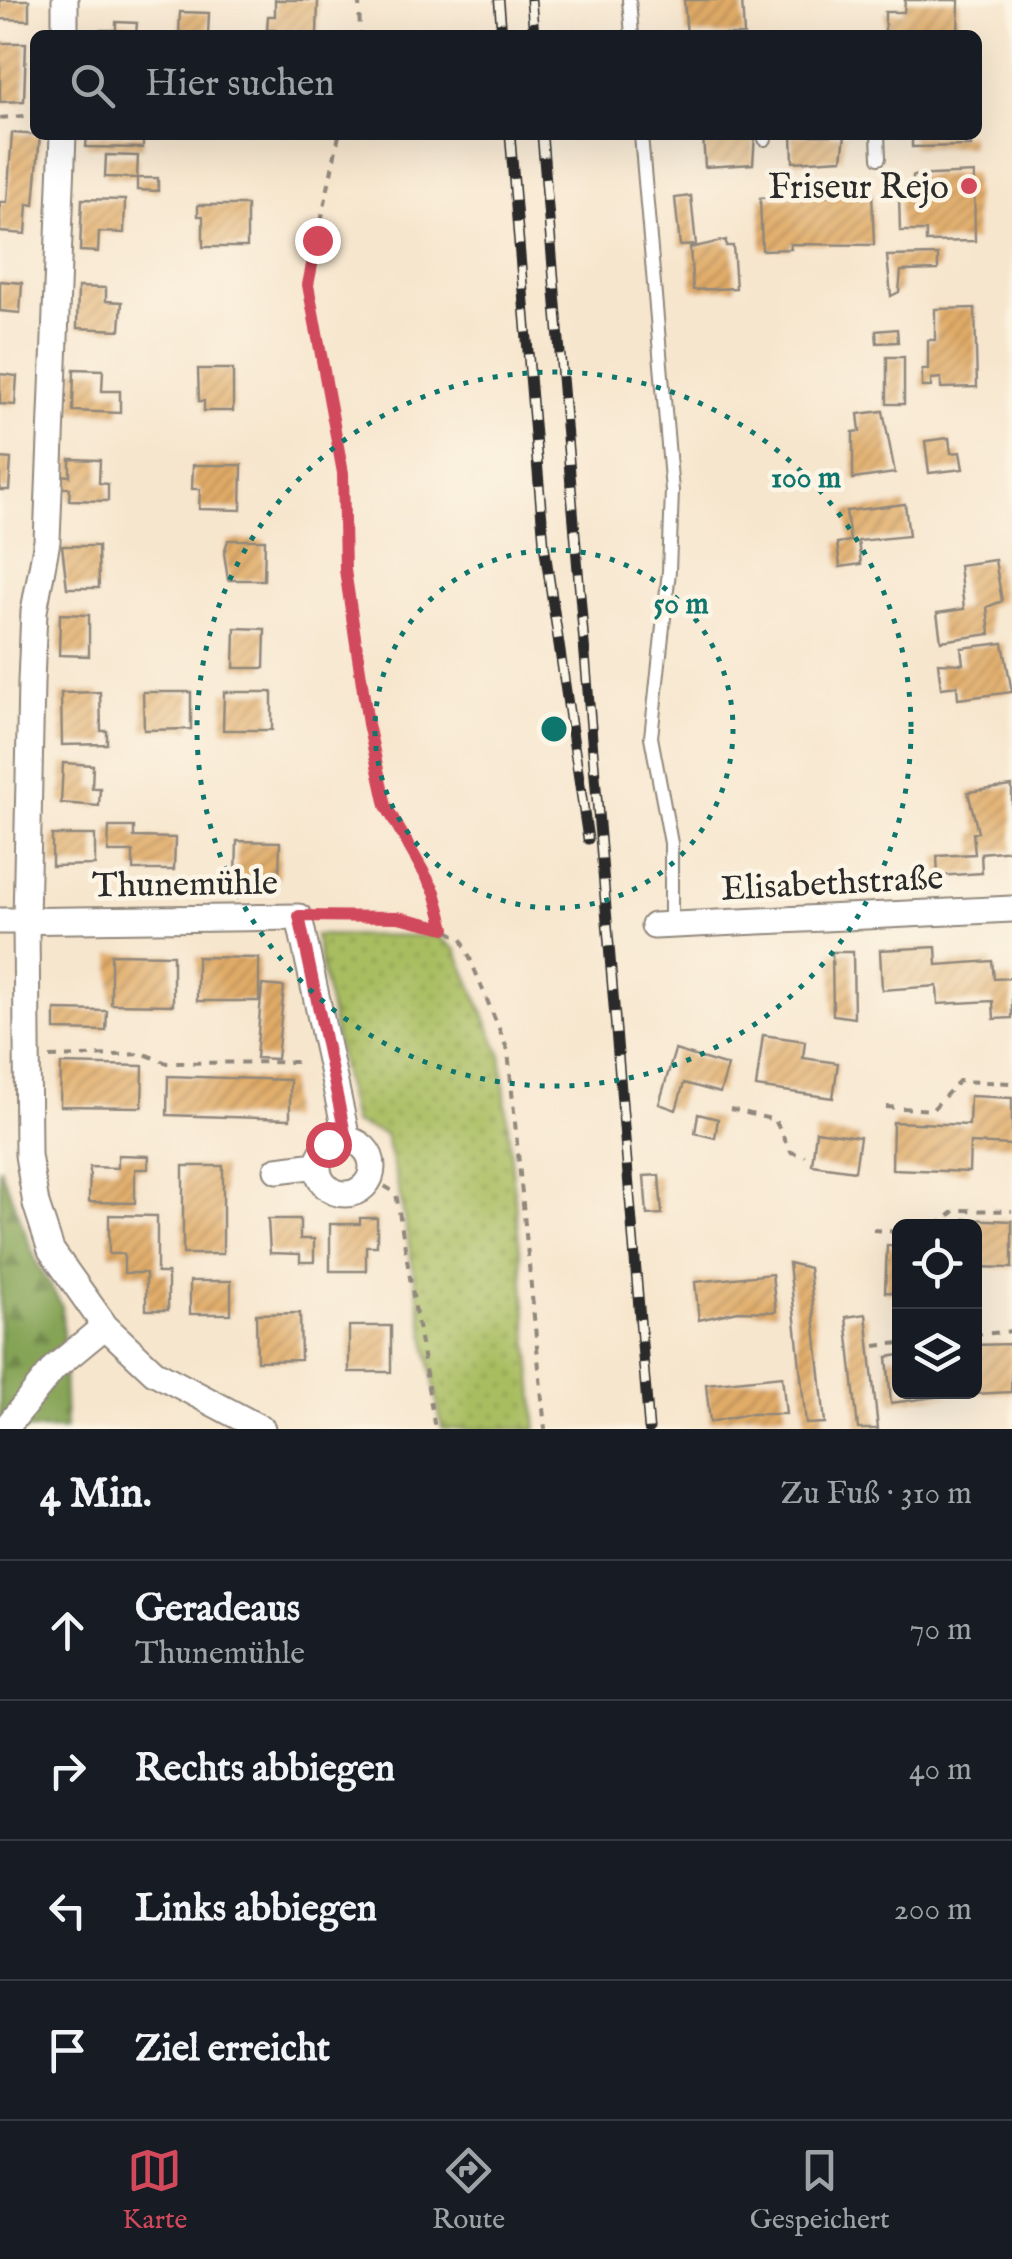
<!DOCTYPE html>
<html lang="de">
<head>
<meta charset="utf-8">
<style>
	body { margin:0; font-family:"IM FELL English",serif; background:#20242c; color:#f1f3f6 }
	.controls { position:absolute; right:30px; bottom:30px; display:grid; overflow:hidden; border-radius:15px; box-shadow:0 10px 40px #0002 }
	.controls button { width:90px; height:90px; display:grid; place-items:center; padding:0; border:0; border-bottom:2px solid #363941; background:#171b24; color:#f1f3f6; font:50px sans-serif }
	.stop { position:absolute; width:30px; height:30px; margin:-22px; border:8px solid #d1495b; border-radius:50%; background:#fff }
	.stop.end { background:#d1495b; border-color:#fff; box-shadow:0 2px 10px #0008 }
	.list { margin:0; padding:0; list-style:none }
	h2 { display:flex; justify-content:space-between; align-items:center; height:130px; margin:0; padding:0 40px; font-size:42px }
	h2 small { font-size:32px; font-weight:400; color:#9ea1a6 }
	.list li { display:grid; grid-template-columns:65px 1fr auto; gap:30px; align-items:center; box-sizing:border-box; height:140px; padding:0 40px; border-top:2px solid #363941 }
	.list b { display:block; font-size:38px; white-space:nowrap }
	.list p { margin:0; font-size:32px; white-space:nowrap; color:#9ea1a6 }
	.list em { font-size:32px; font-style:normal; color:#9ea1a6 }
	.icon { flex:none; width:55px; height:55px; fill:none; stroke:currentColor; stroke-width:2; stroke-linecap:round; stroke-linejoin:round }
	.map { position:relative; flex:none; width:1012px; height:1429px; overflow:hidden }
	.search { position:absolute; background:#171b24; box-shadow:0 10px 40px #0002; left:30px; right:30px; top:30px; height:110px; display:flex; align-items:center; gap:25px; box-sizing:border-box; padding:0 35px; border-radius:15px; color:#9ea1a6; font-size:38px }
	.sheet { height:690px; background:#171b24 }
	nav { display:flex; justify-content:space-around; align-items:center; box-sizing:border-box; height:140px; border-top:2px solid #363941; background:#171b24; font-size:28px; color:#9ea1a6 }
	nav a { display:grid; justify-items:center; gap:5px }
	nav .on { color:#d1495b }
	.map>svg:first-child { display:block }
	.grass { fill:url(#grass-dots); stroke:#6a7446; stroke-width:2.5 }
	.forest { fill:url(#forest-firs); stroke:#586841; stroke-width:2.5 }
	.building { fill:url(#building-hatch) }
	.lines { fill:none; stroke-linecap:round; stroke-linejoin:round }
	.service-casing { stroke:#91887c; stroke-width:16 }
	.minor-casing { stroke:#91887c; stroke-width:29 }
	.path { stroke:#91887c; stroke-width:4; stroke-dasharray:8 8; stroke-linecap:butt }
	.service { stroke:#fff; stroke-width:12 }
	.minor { stroke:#fff; stroke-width:25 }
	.rail-casing { stroke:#2b2b2b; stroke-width:11 }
	.rail { stroke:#fcf5e5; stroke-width:8; stroke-dasharray:22; stroke-linecap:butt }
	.route { stroke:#d1495b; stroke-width:12 }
	.ring { fill:none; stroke:#0f766e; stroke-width:5; stroke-dasharray:5 10 }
	.poi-dot { fill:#d1495b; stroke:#fcf5e5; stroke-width:4 }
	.labels { text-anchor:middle; stroke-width:9; stroke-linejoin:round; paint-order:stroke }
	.poi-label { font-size:35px; fill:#2b2b2b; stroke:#fcf5e5; text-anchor:end }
	.street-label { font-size:35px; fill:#2b2b2b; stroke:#fcf5e5 }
	.centre { fill:#0f766e; stroke:#fcf5e5; stroke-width:5 }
	.ring-label { font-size:30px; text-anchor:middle; font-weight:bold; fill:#0f766e; stroke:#fcf5e5; stroke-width:9; stroke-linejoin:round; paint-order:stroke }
</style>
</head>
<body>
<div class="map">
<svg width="1012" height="1429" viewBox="0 0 1012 1429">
	<defs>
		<pattern id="grass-dots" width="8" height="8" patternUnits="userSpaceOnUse" patternTransform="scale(2.5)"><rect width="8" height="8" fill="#a9bd61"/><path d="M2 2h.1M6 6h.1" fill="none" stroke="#8a9a50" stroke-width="1.8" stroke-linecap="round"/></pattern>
		<pattern id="forest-firs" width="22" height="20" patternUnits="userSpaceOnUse" patternTransform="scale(2.5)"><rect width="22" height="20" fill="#86a457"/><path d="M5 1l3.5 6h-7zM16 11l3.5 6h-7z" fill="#6e8648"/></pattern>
		<pattern id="building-hatch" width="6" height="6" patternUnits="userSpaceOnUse" patternTransform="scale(2.5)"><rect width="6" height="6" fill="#e1ac68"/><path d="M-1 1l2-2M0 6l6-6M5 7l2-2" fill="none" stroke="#b78c56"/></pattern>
	</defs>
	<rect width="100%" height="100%" fill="#fcf5e5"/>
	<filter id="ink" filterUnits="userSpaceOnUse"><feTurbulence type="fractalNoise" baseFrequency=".01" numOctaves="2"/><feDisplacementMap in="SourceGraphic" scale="20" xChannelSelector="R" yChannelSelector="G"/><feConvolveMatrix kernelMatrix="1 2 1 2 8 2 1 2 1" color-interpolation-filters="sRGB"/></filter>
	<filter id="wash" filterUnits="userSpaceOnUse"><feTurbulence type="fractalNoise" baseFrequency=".0048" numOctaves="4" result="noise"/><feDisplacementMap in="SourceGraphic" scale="40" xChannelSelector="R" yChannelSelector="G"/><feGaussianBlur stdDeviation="2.25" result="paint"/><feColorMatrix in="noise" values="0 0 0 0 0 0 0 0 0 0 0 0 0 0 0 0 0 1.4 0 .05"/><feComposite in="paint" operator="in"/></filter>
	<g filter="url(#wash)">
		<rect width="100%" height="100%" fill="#f7e6ce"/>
		<path class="grass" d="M315,935L438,936L456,950L501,1054L537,1429H442L399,1191L385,1134L353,1123Z"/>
		<path class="forest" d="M0,1167L36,1261L62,1306L66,1429H0Z"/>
		<g id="blocks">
			<path class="building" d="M0,0H29V20L0,19Z
				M275,0H318L317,35H275V30H267L268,16H275Z
				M684,0H742L744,35H687Z
				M905,0H959L958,35H885V12H904Z
				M180,12L209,13L208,35H179Z
				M116,22L137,23L136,35H96V30H116Z
				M0,43H26L24,101L0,102Z
				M12,133L40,135L34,205L28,204L26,234L0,232V202H7Z
				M87,135H143V148L86,147Z
				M703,135H755L753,164L705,167Z
				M792,135H845L842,159L793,162Z
				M912,135H971V146L912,147Z
				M106,155L138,156L137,178H158V191L137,190V178L105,177Z
				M974,173L975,241L926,242V231H900L899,195H913V176Z
				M872,193L874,245L790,244L791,249L762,250L760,198Z
				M691,196L696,245L680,246L675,198Z
				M82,199L125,200L124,233L99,232L98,252L80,251Z
				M198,205H247V247H203V216H198Z
				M726,240V246H733L736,288L693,290L690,248Z
				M938,255V270L901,271L899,292L891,296L887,256Z
				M0,281L22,283L20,313L0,311Z
				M78,287L106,288V301L122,302L120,330L77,328Z
				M975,308L977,387L941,388V378L931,379V387H922V369H928V340H935V309Z
				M897,329L898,342L877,343L876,331Z
				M887,357H904V404H887Z
				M74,369L103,370L102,391H120V413L73,411Z
				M198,369H233V411H204V401H199Z
				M0,374L17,376L15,405L0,404Z
				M883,411L895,473L853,479V432L860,431L858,414Z
				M949,438L951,453L960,452L963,469L929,473L925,441Z
				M0,458L11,459L9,490H0Z
				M70,459L100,460L99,483L108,484V501L69,500L70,488H61V475L70,476Z
				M193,465H242L241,510L199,509L200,489H192Z
				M905,504L909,536L858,541L861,564L840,567L837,543L850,541L846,511Z
				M228,540H265L264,580H228L224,553Z
				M62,546H98L99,588H67Z
				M995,560L1002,601L987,607L990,634L941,641L937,613L964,609L959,565Z
				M60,614L89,615V656L59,655Z
				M235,628L265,629L264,668H234Z
				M1003,643L1012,692L958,699L957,686L941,688L938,663L963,664L961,648Z
				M100,692L101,731H107V744L62,745L61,693Z
				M143,692H191V729L144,730Z
				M224,692H272V730H223Z
				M63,763L93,765L92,788H100L99,806L61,803Z
				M1012,786V850L981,853L982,873L938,876L937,856L975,854L973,833L978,832L968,792Z
				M109,827H134V837L175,838L174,870H133V852H108Z
				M52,835H95V865L52,866Z
				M237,841L280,842L279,878L236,877Z
				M936,947L937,965L992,961L994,979L1012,978V1018L994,1019L993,1001L938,1004L937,986L882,990L880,950Z
				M832,952H853L854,1018L833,1015Z
				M111,954L173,955V1005L111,1004Z
				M197,957L259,958V1001H197Z
				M262,985L284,987L277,1059L256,1058Z
				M55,1010L107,1011L106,1031L55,1030Z
				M763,1035L805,1041L803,1058L838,1063L833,1098L756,1087Z
				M675,1050L728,1066L720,1093L684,1083L676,1110L659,1104Z
				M61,1064L143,1066L142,1107L60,1106Z
				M168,1076L290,1080V1119L167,1115Z
				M970,1096L1012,1098V1145L970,1143L969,1172L892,1169L893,1122L969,1125Z
				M698,1114L718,1119L715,1138L695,1133Z
				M816,1131L860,1137L855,1171L812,1165Z
				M118,1155L149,1156L148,1169H135V1203L89,1202L90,1167L118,1168Z
				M183,1166H223V1254H183Z
				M659,1175L662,1214L647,1215L644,1176Z
				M109,1215L157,1216V1273H168V1310H146V1273H124V1254H109Z
				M360,1218H377V1246H366V1271H330V1224H360Z
				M268,1219H300V1239H314V1262H300V1254L270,1253Z
				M964,1219L1012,1221V1268L974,1267V1226H963Z
				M887,1245L900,1246V1293L885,1292Z
				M789,1263L809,1268L825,1423L806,1424Z
				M772,1274L776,1312L738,1311L699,1320L695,1282Z
				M190,1281H231V1314H190Z
				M300,1313L301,1360L257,1361L256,1314Z
				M866,1314L878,1429H858L846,1317Z
				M349,1326H391V1372H349Z
				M1012,1344L1011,1392L974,1394V1345Z
				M900,1355V1392L956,1394L891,1403L887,1357Z
				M782,1376L786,1414H747L710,1422L706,1384Z"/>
		</g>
	</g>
	<g filter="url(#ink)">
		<use href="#blocks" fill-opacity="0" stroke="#91887c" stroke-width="2.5"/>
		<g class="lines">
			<defs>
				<path id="service" d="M629,0L632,35
					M641,135L672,491L669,571L651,737L671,843V925
					M764,135L765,139
					M878,135L879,158"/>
				<path id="minor" d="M65,35V0
					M63,135L47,541L34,611L31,682L26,921L28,1155L36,1204L51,1250L105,1326L154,1372L262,1429
					M0,921L299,917L347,1139
					M654,926L1012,909
					M318 1167a27 27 0 1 1 54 0a27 27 0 1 1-54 0Z
					M277,1170L317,1165
					M5,1429L54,1368L105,1326"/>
			</defs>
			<use href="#service" class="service-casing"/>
			<use href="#minor" class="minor-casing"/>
			<path class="path" d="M359,0L360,35
				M0,118L35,115
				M339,135L308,285L343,473L345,571L368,724L386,805L435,892L445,928
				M322,917C370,917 420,912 462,939L508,1051L545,1429
				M50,1057L144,1054L167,1063L303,1062
				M886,1107L932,1110L959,1081L1012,1083
				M730,1109L775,1120L791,1152L805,1156
				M371,1178L396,1193L435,1429
				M936,1226L956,1210L1012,1211
				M873,1230L900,1232
				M974,1335L1012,1331
				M875,1346L900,1343"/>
			<use href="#service" class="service"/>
			<use href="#minor" class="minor"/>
			<defs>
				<path id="rail" d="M499,0L502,35
					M531,0L534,35
					M510,135L544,544L588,839
					M542,135L649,1429"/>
			</defs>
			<use href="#rail" class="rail-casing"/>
			<use href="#rail" class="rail"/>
		</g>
	</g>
	<g class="lines" filter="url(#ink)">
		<path class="route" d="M317,240L308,285L343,473L345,570L368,724L386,806L435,892L445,928L398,917L299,916L346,1138L328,1144"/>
	</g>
	<g class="ring">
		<circle cx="554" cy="729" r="179"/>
		<circle cx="554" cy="729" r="357"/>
	</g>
	<circle class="poi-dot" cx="969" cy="186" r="10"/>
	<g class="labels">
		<g class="poi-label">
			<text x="949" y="198">Friseur Rejo</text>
		</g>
		<g class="street-label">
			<text transform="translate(832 882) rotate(-3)" y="12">Elisabethstraße</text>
			<text transform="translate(185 883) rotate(-1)" y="12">Thunemühle</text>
		</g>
	</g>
	<circle cx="554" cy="729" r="15" class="centre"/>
	<g class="ring-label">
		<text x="806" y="487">100 m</text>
		<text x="681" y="613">50 m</text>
	</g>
</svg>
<div class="controls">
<button><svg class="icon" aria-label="locate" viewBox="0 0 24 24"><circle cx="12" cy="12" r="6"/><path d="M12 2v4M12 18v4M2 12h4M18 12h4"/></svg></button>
<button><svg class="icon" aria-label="layers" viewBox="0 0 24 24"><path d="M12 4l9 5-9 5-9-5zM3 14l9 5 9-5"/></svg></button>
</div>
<div class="stop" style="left:328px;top:1144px"></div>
<div class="stop end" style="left:317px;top:240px"></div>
<div class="search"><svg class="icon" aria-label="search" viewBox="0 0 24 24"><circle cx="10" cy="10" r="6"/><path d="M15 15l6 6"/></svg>Hier suchen</div>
</div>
<section class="sheet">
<h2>4 Min.<small>Zu Fuß · 310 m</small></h2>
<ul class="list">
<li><svg class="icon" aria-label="ahead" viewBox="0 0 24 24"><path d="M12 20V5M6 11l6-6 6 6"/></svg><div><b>Geradeaus</b><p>Thunemühle</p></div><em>70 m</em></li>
<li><svg class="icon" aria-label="right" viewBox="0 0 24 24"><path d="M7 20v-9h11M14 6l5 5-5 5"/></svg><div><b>Rechts abbiegen</b></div><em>40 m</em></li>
<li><svg class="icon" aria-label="left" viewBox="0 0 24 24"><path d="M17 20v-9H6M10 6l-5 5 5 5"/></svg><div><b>Links abbiegen</b></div><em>200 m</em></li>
<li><svg class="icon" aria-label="arrive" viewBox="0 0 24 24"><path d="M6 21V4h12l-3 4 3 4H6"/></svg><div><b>Ziel erreicht</b></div></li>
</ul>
</section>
<nav>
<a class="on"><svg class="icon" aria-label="map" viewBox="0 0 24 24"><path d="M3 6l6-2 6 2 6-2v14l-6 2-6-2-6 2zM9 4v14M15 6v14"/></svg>Karte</a>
<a><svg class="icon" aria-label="directions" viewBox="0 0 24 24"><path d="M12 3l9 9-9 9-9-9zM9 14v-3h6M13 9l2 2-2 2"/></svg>Route</a>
<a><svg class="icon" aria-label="saved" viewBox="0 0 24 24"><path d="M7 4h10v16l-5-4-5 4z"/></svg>Gespeichert</a>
</nav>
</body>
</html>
